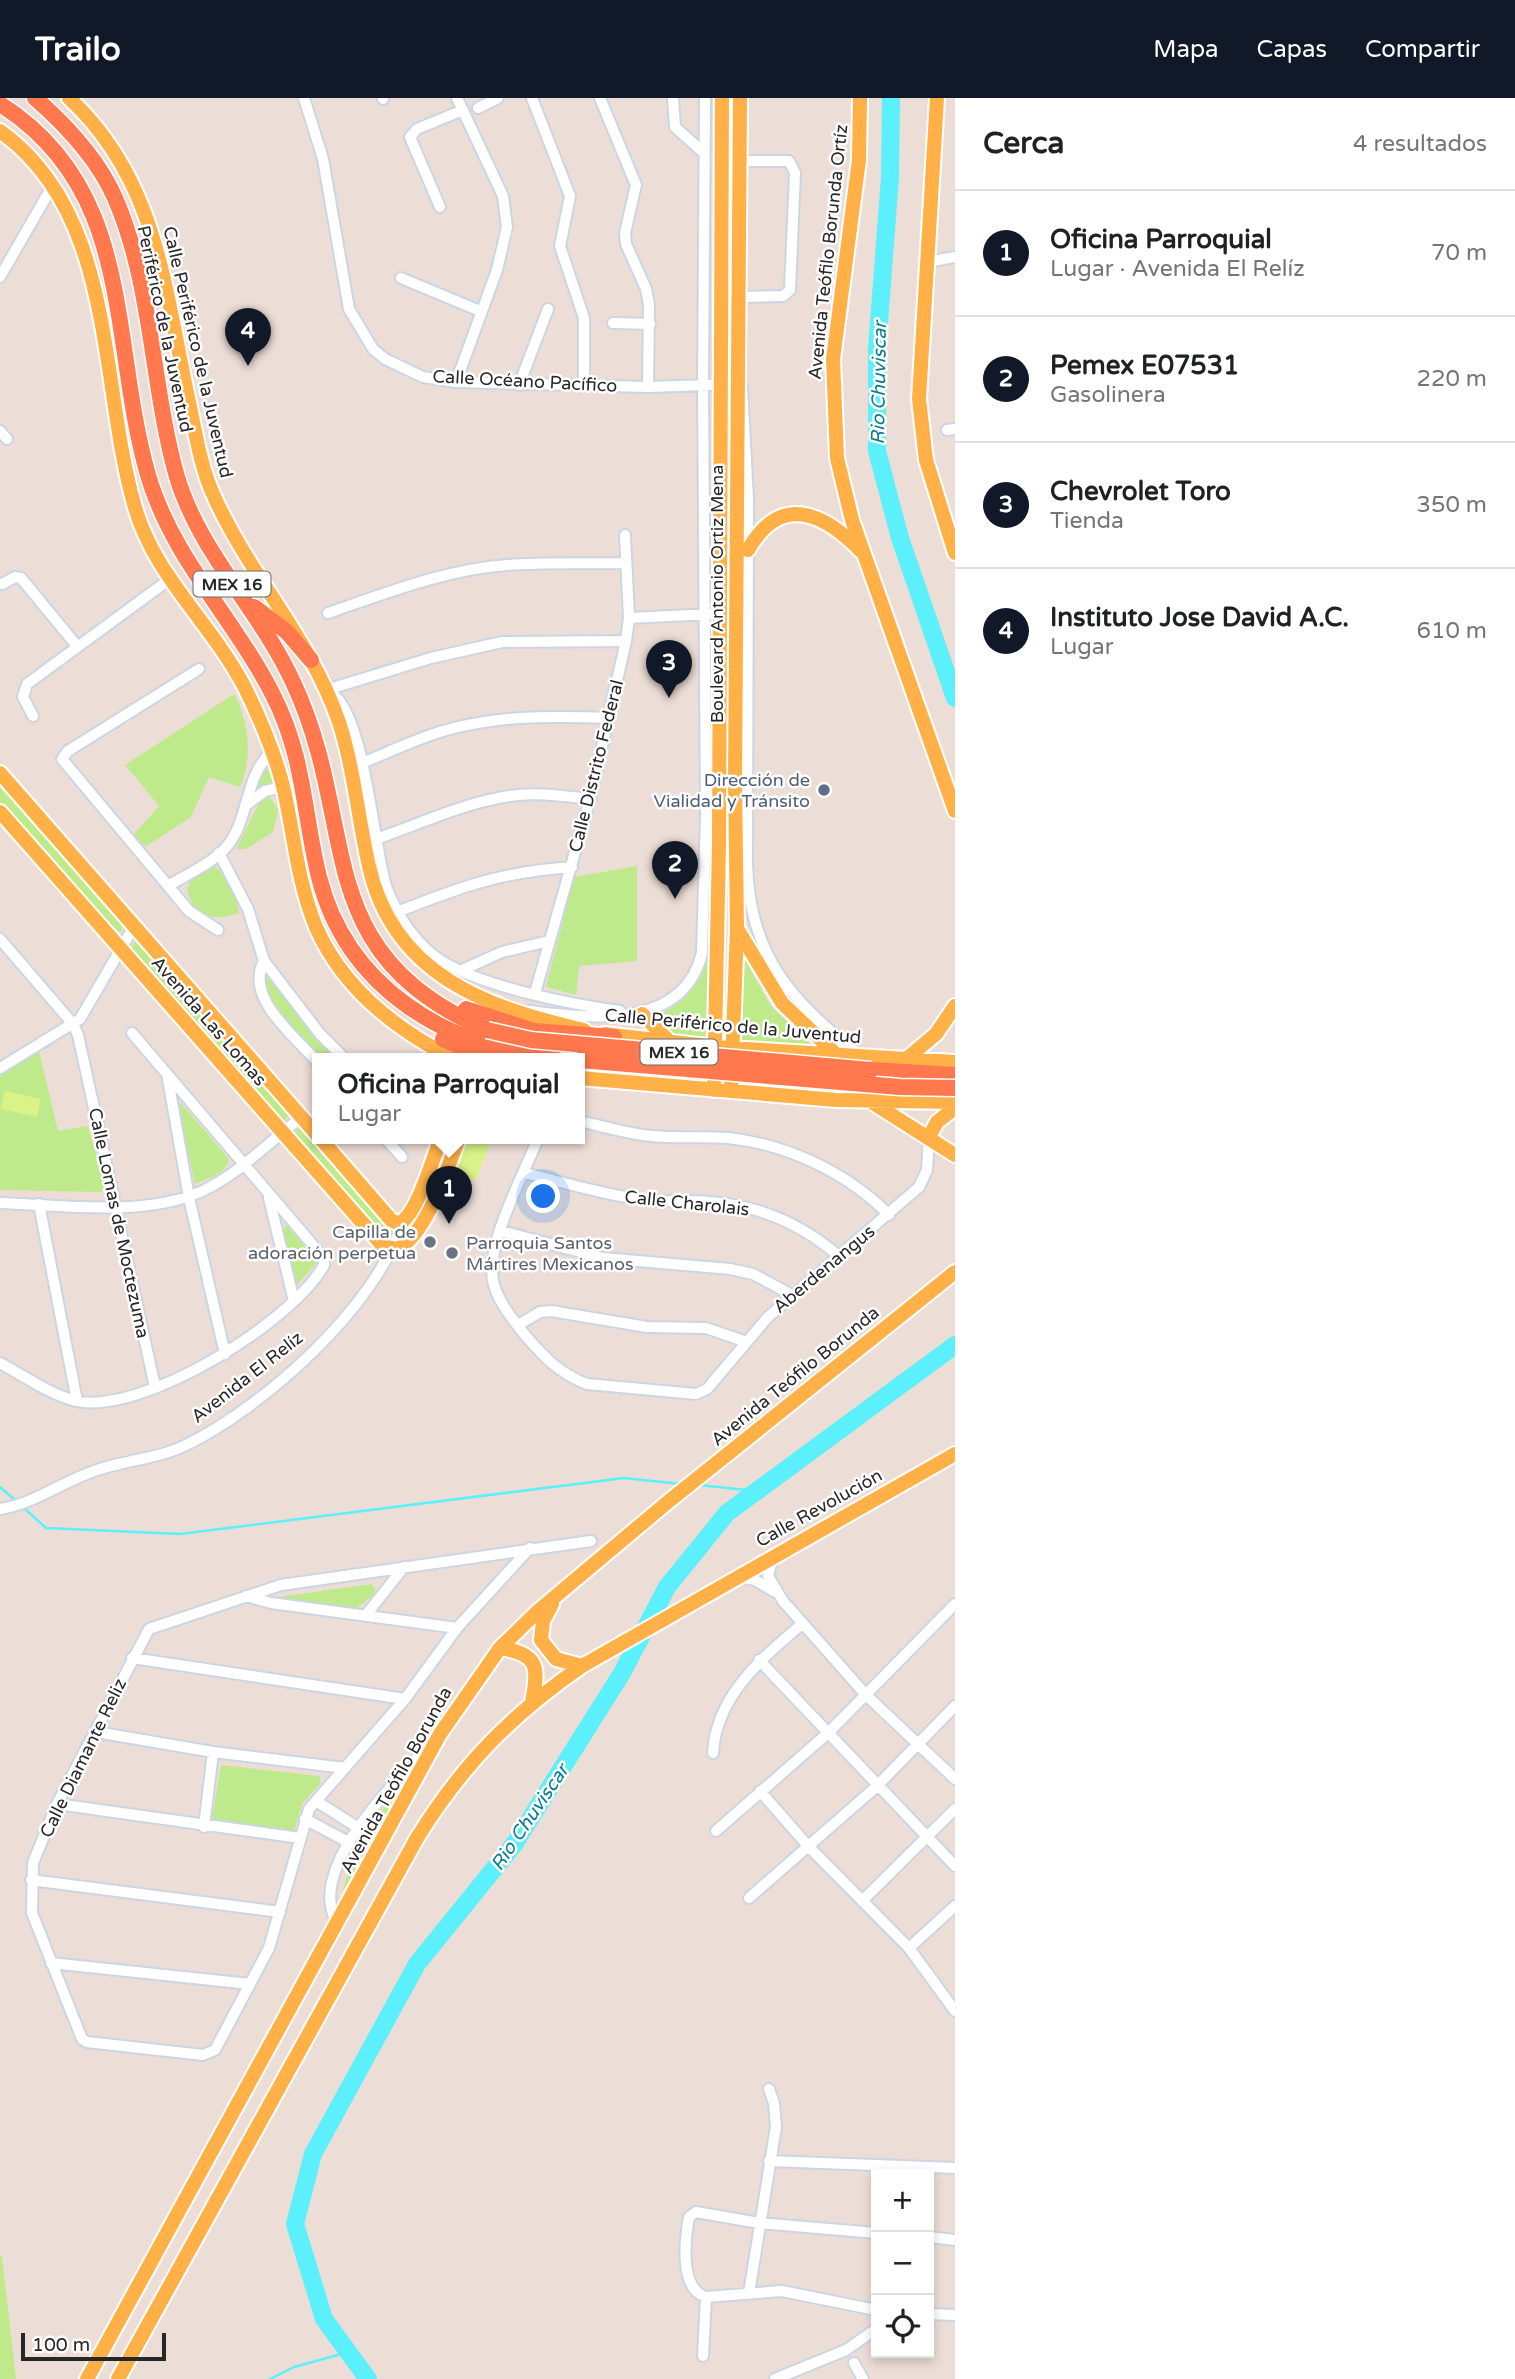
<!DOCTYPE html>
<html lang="es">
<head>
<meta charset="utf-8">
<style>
	body { margin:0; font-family:"Varela Round",sans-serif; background:#f6f6f6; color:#202124 }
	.controls { position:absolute; right:21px; bottom:21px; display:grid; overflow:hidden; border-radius:0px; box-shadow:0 4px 10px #0003 }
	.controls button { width:63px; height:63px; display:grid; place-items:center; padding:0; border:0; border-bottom:2px solid #e0e0e0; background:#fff; color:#202124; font:35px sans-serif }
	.scale { position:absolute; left:21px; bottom:18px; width:145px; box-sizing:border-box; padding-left:7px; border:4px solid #272727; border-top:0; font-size:19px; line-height:24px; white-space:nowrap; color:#272727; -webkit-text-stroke:5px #fff; paint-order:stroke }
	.you { position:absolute; left:544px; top:1099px; width:24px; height:24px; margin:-18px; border:5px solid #fff; border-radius:50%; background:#1a73e8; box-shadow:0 0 0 10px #1a73e833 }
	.badge { display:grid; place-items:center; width:46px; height:46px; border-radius:50%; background:#111827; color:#fff; font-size:23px; font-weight:700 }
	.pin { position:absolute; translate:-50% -58px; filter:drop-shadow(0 2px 4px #0008) }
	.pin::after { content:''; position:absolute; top:37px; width:24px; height:21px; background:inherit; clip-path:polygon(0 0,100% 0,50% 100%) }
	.popup { position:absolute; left:312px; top:955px; width:273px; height:91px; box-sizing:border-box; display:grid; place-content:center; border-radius:0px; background:#fff; filter:drop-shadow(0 2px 5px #0005); font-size:23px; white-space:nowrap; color:#757577 }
	.popup b { font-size:26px; color:#202124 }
	.popup::after { content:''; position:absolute; left:50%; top:100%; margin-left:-14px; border:14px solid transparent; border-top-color:#fff }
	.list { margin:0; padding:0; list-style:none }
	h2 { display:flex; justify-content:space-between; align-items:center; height:91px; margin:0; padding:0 28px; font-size:30px }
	h2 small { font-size:23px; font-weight:400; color:#757577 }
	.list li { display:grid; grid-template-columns:46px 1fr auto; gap:21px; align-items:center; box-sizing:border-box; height:126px; padding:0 28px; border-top:2px solid #e0e0e0 }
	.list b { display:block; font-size:26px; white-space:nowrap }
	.list p { margin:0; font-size:23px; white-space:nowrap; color:#757577 }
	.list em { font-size:23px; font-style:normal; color:#757577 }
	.icon { flex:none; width:38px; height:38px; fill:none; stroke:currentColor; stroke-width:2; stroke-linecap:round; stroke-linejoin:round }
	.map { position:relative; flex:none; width:955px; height:2281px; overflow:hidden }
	header { display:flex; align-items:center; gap:42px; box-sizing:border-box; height:98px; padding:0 35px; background:#111827; color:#fff }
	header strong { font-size:33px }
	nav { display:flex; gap:38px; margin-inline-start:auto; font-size:24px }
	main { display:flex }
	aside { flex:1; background:#fff }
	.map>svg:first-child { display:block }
	.green { fill:#beea8c }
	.pitch { fill:#daf386 }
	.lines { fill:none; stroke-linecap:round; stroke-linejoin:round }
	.stream { stroke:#5cf0fc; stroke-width:2.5 }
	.river { stroke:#5cf0fc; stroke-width:18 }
	.minor-casing { stroke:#ccd5e3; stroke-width:14 }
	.major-casing { stroke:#fff; stroke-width:18 }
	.highway-casing { stroke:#fff; stroke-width:19 }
	.minor { stroke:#fff; stroke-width:10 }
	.major { stroke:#ffb148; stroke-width:14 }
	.highway { stroke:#ff784e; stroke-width:16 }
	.highway-bridge-casing { stroke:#fff; stroke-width:19; stroke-linecap:butt }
	.highway-bridge { stroke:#ff784e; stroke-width:16 }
	.service-dot { fill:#5c6f8a; stroke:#fff; stroke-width:2.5 }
	.worship-dot { fill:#6b7280; stroke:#fff; stroke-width:2.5 }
	.labels { text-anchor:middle; stroke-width:5; stroke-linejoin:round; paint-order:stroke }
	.shield { fill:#fff; stroke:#686868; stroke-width:2 }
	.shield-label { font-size:16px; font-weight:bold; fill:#272727 }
	.street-label { font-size:18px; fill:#272727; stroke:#fff }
	.service-label { font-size:18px; fill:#4e5e75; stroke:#fff; text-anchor:end }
	.worship-label { font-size:18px; fill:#5b616d; stroke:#fff; text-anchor:end }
	.water-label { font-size:19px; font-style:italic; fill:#027e94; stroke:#fff }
</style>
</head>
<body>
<header>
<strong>Trailo</strong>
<nav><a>Mapa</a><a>Capas</a><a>Compartir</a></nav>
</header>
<main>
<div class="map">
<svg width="955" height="2281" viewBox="0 0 955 2281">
	<rect width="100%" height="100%" fill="#ecded6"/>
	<path class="green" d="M234,596C249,623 253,661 240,689L209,679L191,719L145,749L134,736L159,708L125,667Z
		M267,669L274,685L256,693L252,691L262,670Z
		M0,682L124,828L120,834L107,826L0,704Z
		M270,699L278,712L273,734L246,751H236L259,705Z
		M213,768C230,779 236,795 239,815C215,824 194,820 187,792L190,783Z
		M637,768V863L579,868L576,897L546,889L574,779Z
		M138,843L287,1013L289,1017L283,1025L131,853L134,844Z
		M738,850L771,908L813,949L737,946Z
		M708,861L705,944L672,938L647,920C678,913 699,890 708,861Z
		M266,879L270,880L319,944L337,960H321L266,898Z
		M39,953L58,1033L88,1028L105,1089L101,1094L0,1092V978Z
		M181,1005L229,1061C226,1076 208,1080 195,1086L177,1007Z
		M296,1029L304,1032L391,1130L393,1137L390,1144L385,1145L291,1037Z
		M445,1040H453L423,1118L417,1122L414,1119Z
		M287,1127L317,1164L297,1187L281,1133Z
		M371,1486L375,1490V1496L353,1513L280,1504L279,1499Z
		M221,1667L319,1678L321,1685L302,1706L293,1737L211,1727Z
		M401,1692L343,1793C357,1739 363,1732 401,1692Z
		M0,2157L2,2159L16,2281H0Z"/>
	<path class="pitch" d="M5,993L41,1001L37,1019L1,1011Z
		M468,1040H492L476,1082L455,1075Z"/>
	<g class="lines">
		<path class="stream" d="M698,1387L757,1393
			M0,1389L16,1403
			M24,1410L46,1430L180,1436L624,1380L681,1386
			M270,2281L294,2269L349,2254"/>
		<path class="river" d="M891,0L890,79L877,251V353L900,440L955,600
			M368,2281L324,2221L295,2126L313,2056L417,1866L515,1745L622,1575L667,1489L727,1415L955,1247"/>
		<defs>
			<path id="minor" d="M304,0L323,61L349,211L373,251L385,261L423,279L456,284L648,289L738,286L742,290L748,400L747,765C749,858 791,903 861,958
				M383,0V1
				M532,0L570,98L560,148L584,220V286
				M600,0L636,87L625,135L626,146L646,191L649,207L648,289
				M673,0L675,29L704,55
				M478,10L498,0
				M440,109L410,39L417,31L463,12
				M927,164L955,159
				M0,179L53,87
				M401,180L480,213
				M738,199L783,198L790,192L795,75L789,63H739
				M613,225L650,226
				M456,284L497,172L507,129L503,98L457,0
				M519,287L548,211
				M947,332L955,331
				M0,333L7,341
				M2,486L15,479L21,480L77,548
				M328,515C386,495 447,471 508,467C547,464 587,466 626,465
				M629,520L712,516
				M199,571L68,653L62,661L189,813L218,832
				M326,592C365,604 373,753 387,791C398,819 418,850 445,865C489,890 570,906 620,913
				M326,592L431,560L502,544L626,543
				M33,618L23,599L27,586L170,481
				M362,665C389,654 416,641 443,633C498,617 552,618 609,620
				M245,708L265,693L283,689
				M376,741C419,726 464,705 509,698C536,694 563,698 590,701
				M219,755L248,811L264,863L320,936L344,960
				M168,788C187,776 214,765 228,747C250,719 244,679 272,653
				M397,814C463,788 501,774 572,769
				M0,841L73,926L78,937L155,1289
				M264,863C244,900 295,938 318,965
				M462,872L502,854L549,843
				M535,895L590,701L626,543L629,520L625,437
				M530,913C591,920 683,933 702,855L706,718L703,287L705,0
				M0,970L80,921L133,830
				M168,981L189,1100L225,1256
				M580,1023C601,1028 622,1034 643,1037C671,1041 700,1038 728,1040C787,1046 848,1075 889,1117
				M385,1040L402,1059
				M538,1040C524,1077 483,1149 494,1187C499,1205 514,1223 525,1237C544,1259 560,1276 587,1286L696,1296L707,1291L768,1219L919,1089L927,1072L929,1039
				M524,1075C567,1085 611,1099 655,1103C673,1104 691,1102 709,1104C759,1107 802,1126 840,1159
				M269,1100L294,1203
				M0,1105C64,1107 155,1121 212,1088C245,1070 272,1041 302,1019
				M39,1106L77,1303
				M501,1133L603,1160L730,1171L753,1176L792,1197
				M518,1227L540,1214L551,1213L647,1229L706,1230L744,1243
				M0,1265C24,1278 49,1296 76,1303C141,1318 293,1224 324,1167V1160L132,935
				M0,1411C33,1406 59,1386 89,1375C120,1362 156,1362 186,1347C264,1309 376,1209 402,1125
				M530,1450L457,1530L405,1601L309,1711L269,1850L215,1952L203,1957L87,1944L82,1941L32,1815L33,1765L57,1706L149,1531L281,1487L591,1443
				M773,1458L768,1478L783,1503L866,1597L955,1681
				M736,1478L755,1482L775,1494
				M246,1498L271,1505L457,1530
				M366,1517L404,1469
				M132,1560L405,1601
				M759,1562L955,1768
				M96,1634L213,1654L345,1670
				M713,1655C716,1598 762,1560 802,1526
				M760,1693L809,1749L909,1850L955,1913
				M316,1703L357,1729
				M57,1706L300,1740
				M305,1721L348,1744
				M204,1729L213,1654
				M716,1733L828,1635L955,1506
				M31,1782L280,1814
				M749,1800L876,1689L955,1608
				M862,1803L955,1711
				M341,1821L333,1816C314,1763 397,1681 431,1646
				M909,1850L955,1808
				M51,1865L250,1886
				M769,2063L955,2070
				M876,2135L759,2125L696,2114L689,2119C685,2141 679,2191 706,2199L782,2193L876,2212
				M929,2139L955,2142
				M749,2195L776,2029L774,2005L769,1991
				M929,2216L955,2217
				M703,2258L706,2199
				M854,2265L863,2281
				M775,2281L846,2252L876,2231"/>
			<path id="major" d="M69,0C159,83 165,196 190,309C196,338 201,369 213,396C248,476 311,541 339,624C354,670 358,720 369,768C393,877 487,910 584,932
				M860,0L859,62L833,261L837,360L852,422L955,713
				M937,0L919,301L926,362L955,455
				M0,33C116,116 99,282 134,406C153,477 211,525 244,588C260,620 274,653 283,688C294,735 297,783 316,829C342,889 395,931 452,960
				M748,452C780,395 823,414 861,453
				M0,675L318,1038
				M0,714L383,1148L398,1151C427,1135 447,1071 459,1040
				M738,832L782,905L838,958
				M642,916L669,943
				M604,936L715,949L955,964
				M905,962L936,936L955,908
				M580,980L836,1002L955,1004
				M714,992L719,746L722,0
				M731,992L737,830L735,683L740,0
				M873,1005L955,1057
				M929,1039L937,1024L955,1010
				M320,1040L391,1122L399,1126C418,1115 432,1062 441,1040
				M552,1506L543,1523L541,1542L556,1561L582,1568
				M500,1550C539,1556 539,1569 532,1604
				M87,2281L440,1636L500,1550L538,1513L669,1403L955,1174
				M118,2281L417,1740C463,1666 511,1617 582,1568L955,1356"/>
			<path id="highway" d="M35,0C67,28 98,61 115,100C153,187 151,288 177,379C200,456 260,512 293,584C362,731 305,852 487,932
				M0,6C136,92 109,241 148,377C172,460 234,520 273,597C305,660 303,714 319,779C347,890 447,950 555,960
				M254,509L287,534L311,562
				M466,911L534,933L614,939
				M443,941L489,960
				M871,972L955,977"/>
		</defs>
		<use href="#minor" class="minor-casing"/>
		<use href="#major" class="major-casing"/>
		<use href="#highway" class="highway-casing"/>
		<use href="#minor" class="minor"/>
		<use href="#major" class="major"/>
		<use href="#highway" class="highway"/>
		<defs>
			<path id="highway-bridge" d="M487,932L531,942L871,972
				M580,962L900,989L955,990"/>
		</defs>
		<use href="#highway-bridge" class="highway-bridge-casing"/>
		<use href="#highway-bridge" class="highway-bridge"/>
	</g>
	<circle class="service-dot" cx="824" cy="692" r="7"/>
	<g class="worship-dot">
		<circle cx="430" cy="1144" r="7"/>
		<circle cx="452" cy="1155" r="7"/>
	</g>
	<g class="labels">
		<g class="shield">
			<rect x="193.5" y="473.5" width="77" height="25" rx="5"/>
			<rect x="640.5" y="941.5" width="77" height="25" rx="5"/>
		</g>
		<g class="shield-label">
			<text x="232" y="492">MEX 16</text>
			<text x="679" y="960">MEX 16</text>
		</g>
		<g class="street-label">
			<text transform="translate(828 154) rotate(-84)" y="6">Avenida Teófilo Borunda Ortíz</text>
			<text transform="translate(165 231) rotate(78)" y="6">Periférico de la Juventud</text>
			<text transform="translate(198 254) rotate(77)" y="6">Calle Periférico de la Juventud</text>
			<text transform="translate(525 283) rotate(3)" y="6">Calle Océano Pacífico</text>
			<text transform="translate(717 496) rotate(-90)" y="6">Boulevard Antonio Ortiz Mena</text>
			<text transform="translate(596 668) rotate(-76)" y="6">Calle Distrito Federal</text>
			<text transform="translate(209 923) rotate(49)" y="6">Avenida Las Lomas</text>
			<text transform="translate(733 928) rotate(5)" y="6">Calle Periférico de la Juventud</text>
			<text transform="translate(687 1105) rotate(6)" y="6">Calle Charolais</text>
			<text transform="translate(119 1125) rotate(78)" y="6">Calle Lomas de Moctezuma</text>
			<text transform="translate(824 1171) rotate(-40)" y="6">Aberdenangus</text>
			<text transform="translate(795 1278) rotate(-39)" y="6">Avenida Teófilo Borunda</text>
			<text transform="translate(247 1279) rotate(-38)" y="6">Avenida El Relíz</text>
			<text transform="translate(819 1410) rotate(-29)" y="6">Calle Revolución</text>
			<text transform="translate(83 1660) rotate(-64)" y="6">Calle Diamante Reliz</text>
			<text transform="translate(396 1682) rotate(-61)" y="6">Avenida Teófilo Borunda</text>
		</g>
		<g class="service-label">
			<text x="810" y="688">Dirección de<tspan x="810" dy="21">Vialidad y Tránsito</tspan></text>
		</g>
		<g class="worship-label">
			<text x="416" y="1140">Capilla de<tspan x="416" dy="21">adoración perpetua</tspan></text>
			<text x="466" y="1151" text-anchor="start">Parroquia Santos<tspan x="466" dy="21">Mártires Mexicanos</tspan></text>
		</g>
		<g class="water-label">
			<text transform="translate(878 285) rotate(-89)" y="7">Rio Chuviscar</text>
			<text transform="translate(529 1719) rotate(-56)" y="7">Rio Chuviscar</text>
		</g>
	</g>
</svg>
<div class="controls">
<button>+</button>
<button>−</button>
<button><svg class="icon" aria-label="locate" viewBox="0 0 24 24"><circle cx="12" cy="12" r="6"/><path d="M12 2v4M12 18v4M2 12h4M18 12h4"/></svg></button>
</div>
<div class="scale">100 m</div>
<div class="you"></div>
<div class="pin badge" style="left:449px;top:1126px">1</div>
<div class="popup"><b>Oficina Parroquial</b>Lugar</div>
<div class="pin badge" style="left:675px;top:801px">2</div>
<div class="pin badge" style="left:669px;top:600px">3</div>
<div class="pin badge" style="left:248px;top:268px">4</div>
</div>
<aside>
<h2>Cerca<small>4 resultados</small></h2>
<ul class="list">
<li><span class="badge">1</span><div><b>Oficina Parroquial</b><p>Lugar · Avenida El Relíz</p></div><em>70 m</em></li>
<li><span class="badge">2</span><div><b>Pemex E07531</b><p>Gasolinera</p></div><em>220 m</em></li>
<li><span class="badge">3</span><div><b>Chevrolet Toro</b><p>Tienda</p></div><em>350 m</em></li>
<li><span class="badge">4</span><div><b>Instituto Jose David A.C.</b><p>Lugar</p></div><em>610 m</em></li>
</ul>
</aside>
</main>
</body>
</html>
